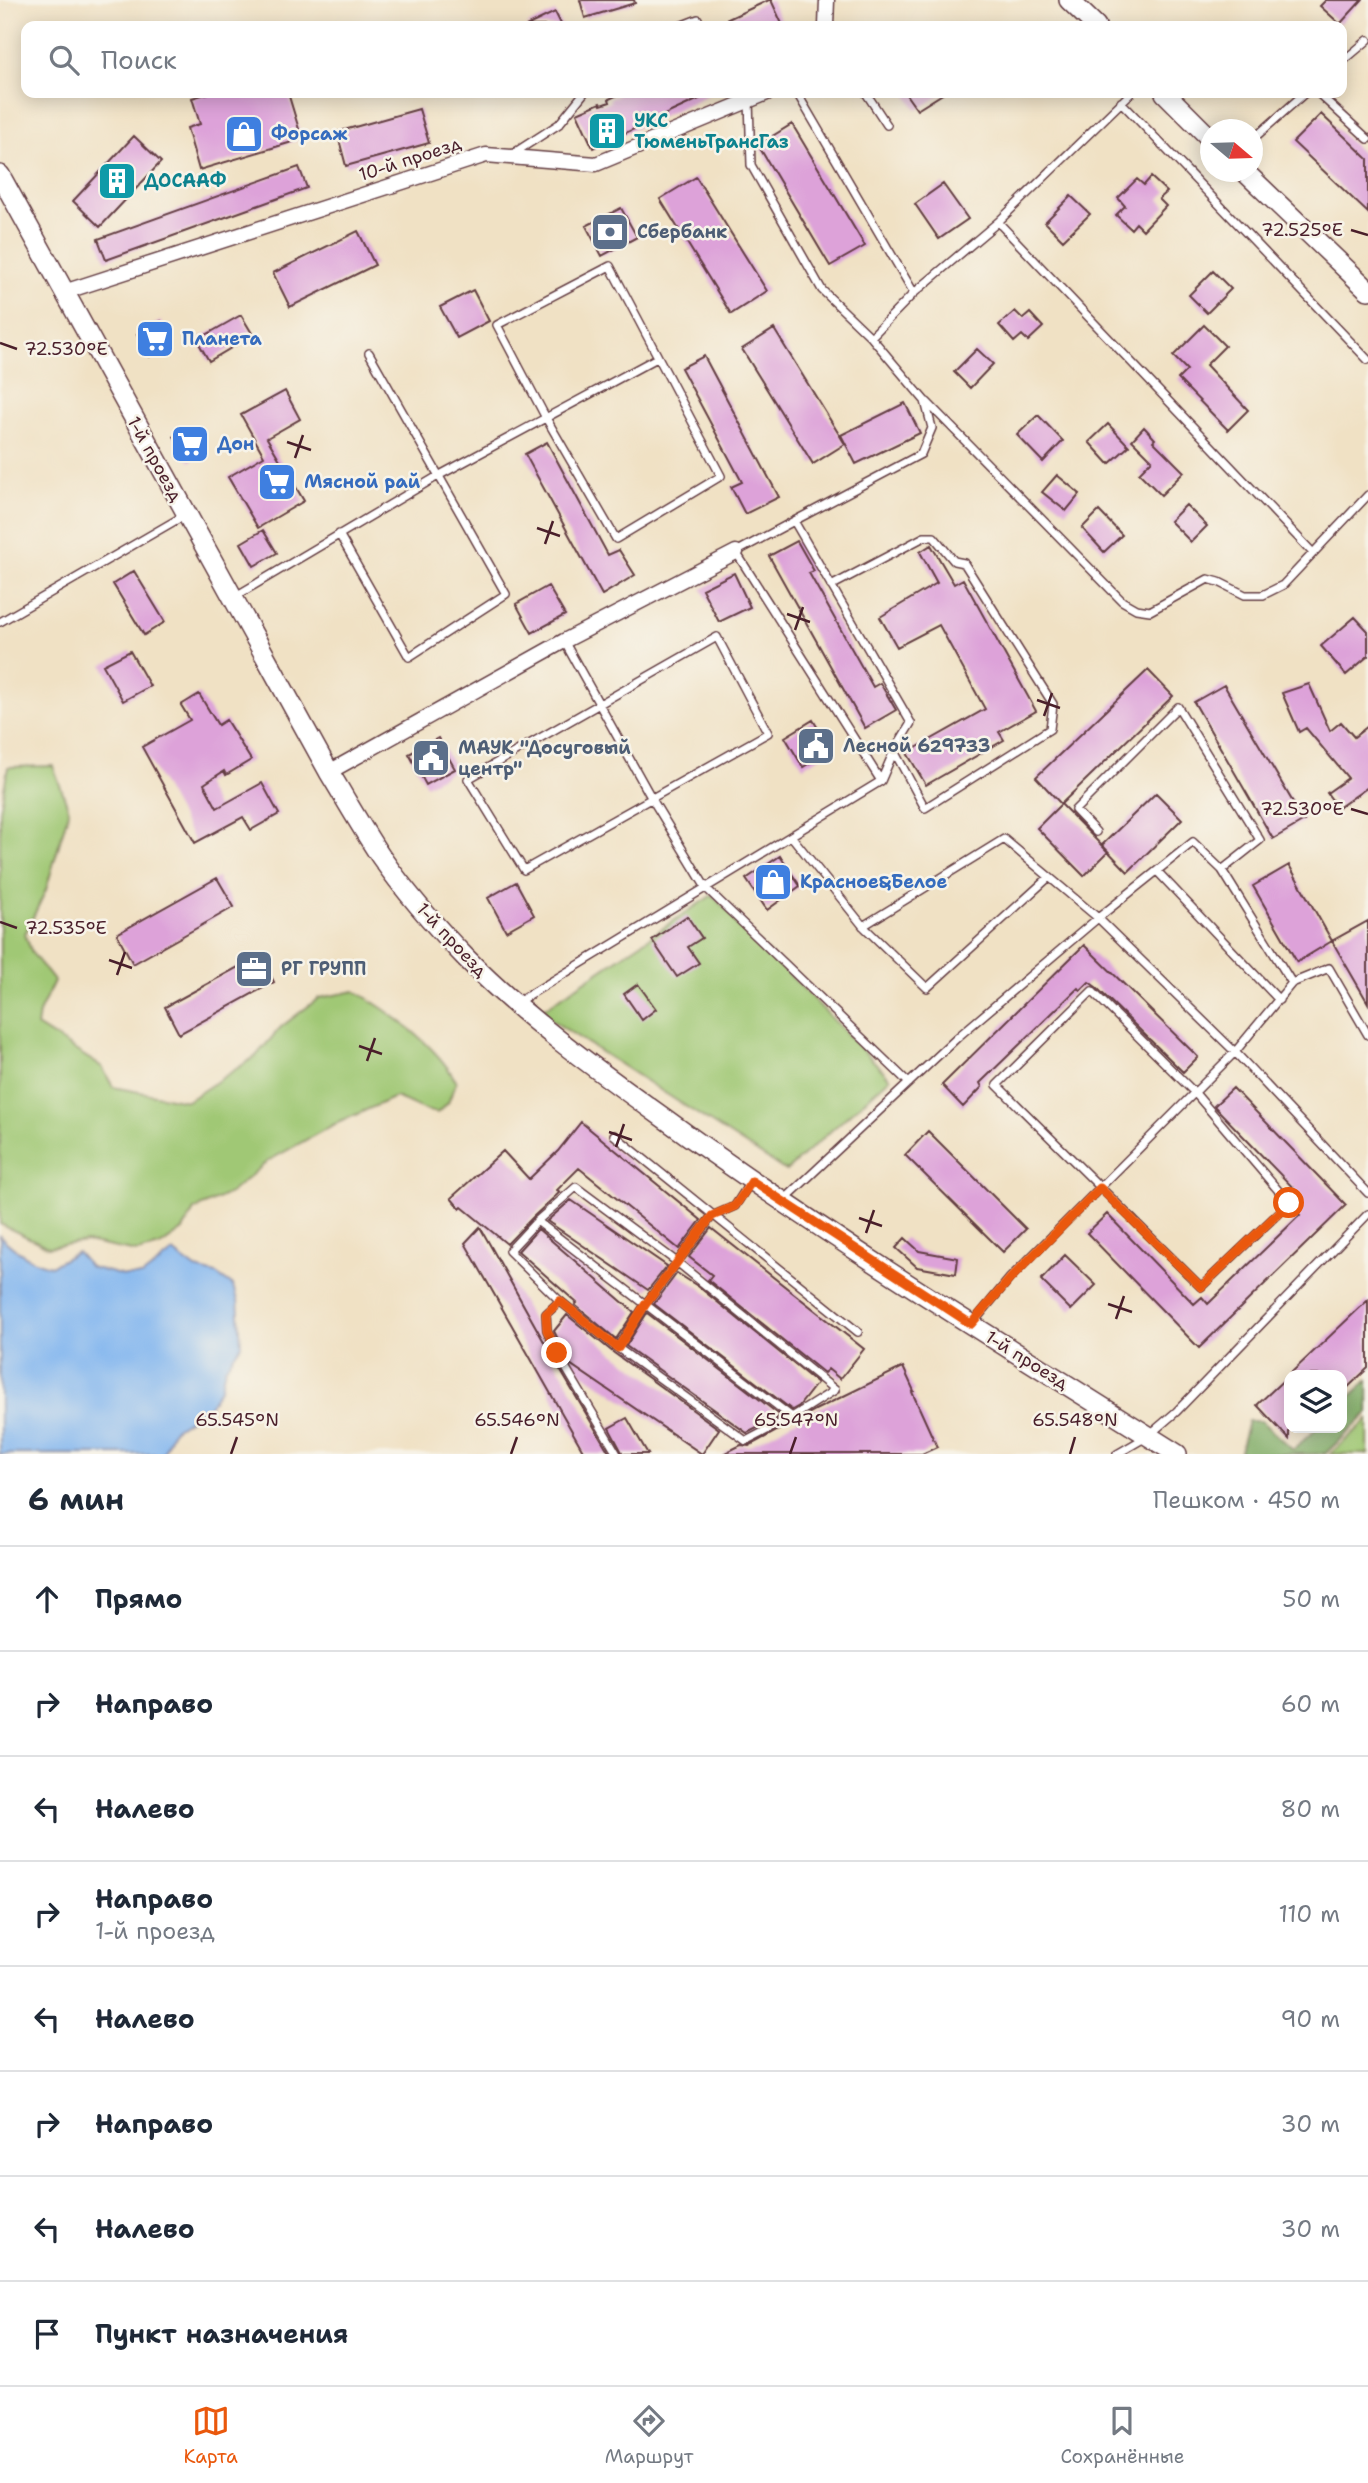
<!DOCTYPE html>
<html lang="ru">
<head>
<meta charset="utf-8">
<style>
	body { margin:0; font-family:"Shantell Sans",sans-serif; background:#f2f2f3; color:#1f2937 }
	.controls { position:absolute; right:21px; bottom:21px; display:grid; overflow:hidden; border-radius:14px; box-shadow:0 4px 18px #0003 }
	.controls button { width:63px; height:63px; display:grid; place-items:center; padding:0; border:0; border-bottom:2px solid #e0e1e3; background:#fff; color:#1f2937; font:35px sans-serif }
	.compass { position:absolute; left:1200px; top:119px; width:63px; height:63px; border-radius:50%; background:#fff; box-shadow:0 4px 18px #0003; rotate:109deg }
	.stop { position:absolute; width:21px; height:21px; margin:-16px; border:5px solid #ea580c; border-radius:50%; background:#fff }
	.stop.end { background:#ea580c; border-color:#fff; box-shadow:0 2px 7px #0008 }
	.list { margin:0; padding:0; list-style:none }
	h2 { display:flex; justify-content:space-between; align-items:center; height:91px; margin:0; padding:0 28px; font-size:30px }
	h2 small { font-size:23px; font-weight:400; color:#747a83 }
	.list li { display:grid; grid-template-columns:46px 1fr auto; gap:21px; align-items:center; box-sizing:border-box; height:105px; padding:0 28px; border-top:2px solid #e0e1e3 }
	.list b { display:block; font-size:26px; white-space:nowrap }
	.list p { margin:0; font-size:23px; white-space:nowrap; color:#747a83 }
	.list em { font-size:23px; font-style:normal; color:#747a83 }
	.icon { flex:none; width:38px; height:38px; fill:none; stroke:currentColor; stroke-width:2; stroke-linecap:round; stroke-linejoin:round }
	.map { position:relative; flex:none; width:1368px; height:1454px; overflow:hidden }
	.search { position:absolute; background:#fff; box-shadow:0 4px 18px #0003; left:21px; right:21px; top:21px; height:77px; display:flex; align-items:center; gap:18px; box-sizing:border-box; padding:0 24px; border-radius:14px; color:#747a83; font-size:26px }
	.sheet { height:931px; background:#fff }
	nav { display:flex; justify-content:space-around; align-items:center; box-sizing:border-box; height:98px; border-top:2px solid #e0e1e3; background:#fff; font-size:19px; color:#747a83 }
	nav a { display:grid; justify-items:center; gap:4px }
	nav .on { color:#ea580c }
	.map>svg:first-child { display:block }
	.green { fill:#a0c874; stroke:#757450; stroke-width:2 }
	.forest { fill:#80ac66; stroke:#656648; stroke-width:2 }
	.water { fill:#81b5ef; stroke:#666a8d; stroke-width:2 }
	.building { fill:#dda2d9 }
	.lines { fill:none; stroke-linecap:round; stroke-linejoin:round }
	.lane-casing { stroke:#633c42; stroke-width:10 }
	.street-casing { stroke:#633c42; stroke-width:17 }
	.secondary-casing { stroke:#633c42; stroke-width:22 }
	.lane { stroke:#fff; stroke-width:7 }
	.street { stroke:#fff; stroke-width:14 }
	.secondary { stroke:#fff; stroke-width:19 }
	.route { stroke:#ea580c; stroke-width:9 }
	.ticks { fill:none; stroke:#4a1f2b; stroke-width:2.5 }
	.labels { text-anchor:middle; stroke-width:5; stroke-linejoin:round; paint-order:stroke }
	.culture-label { font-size:18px; font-weight:bold; fill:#0d838f; stroke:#f7f3e8; text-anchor:start }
	.shop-label { font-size:18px; font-weight:bold; fill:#366cbe; stroke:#f7f3e8; text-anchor:start }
	.street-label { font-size:18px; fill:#4a1f2b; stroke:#f7f3e8 }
	.service-label { font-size:18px; font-weight:bold; fill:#4e5e75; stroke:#f7f3e8; text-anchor:start }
	.ticks-label { font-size:18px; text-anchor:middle; fill:#4a1f2b; stroke:#f7f3e8; stroke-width:5; stroke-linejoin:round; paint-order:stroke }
</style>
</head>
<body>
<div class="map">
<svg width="1368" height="1454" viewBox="0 0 1368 1454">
	<rect width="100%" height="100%" fill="#f7f3e8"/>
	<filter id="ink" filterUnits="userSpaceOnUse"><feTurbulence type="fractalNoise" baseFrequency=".0143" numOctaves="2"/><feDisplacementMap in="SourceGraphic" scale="14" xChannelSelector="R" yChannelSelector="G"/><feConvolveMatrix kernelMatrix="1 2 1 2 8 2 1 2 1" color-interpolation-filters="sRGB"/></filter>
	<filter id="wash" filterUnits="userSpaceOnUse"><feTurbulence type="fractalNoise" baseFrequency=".00686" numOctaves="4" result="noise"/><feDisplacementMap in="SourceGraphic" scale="28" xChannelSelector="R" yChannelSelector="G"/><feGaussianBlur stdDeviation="1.57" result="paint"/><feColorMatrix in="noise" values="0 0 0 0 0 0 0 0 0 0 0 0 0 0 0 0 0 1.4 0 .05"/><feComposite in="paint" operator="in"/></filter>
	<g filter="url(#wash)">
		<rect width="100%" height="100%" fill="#f0e1c4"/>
		<path class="green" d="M53,766L69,810L46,890L25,934L32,953L54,981L39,1013L37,1026L102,1067L113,1087L187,1101L256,1056L281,1027L319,998L355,991C388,1010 439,1047 456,1082L448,1103L437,1113C421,1111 410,1102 395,1097L333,1125L268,1161L230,1193L194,1210L183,1230L160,1246L137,1252L86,1242L48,1247L0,1224V811L8,767Z
			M712,895L890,1078L786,1171L539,1012Z
			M1368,1420V1454H1330Z"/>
		<path class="forest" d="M1368,1380V1413L1325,1454H1239L1248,1421H1261L1293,1450L1317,1428H1342V1404Z"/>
		<path class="water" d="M0,1236C14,1250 30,1262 51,1266L77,1252L90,1267L124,1276H142L173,1252L196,1269L216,1274L232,1285L238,1299L241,1345L225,1368L221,1387L209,1406L173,1430L163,1454H0Z"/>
		<g id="blocks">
			<path class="building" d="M580,0H634L635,3L585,18Z
				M771,0L783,26H713L769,0Z
				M1326,0H1362L1340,24L1320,6Z
				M555,12L562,26H526Z
				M209,93H288L302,139L199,170L187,128L200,124L192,98Z
				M622,93H712L593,148L577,113L600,103L601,105L610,102L609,99Z
				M905,93H944L917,110Z
				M419,109L429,143L346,166L337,132Z
				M1321,114L1368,159V213L1293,142Z
				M792,124L865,246L830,266L758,145Z
				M134,136L161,162L100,227L73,201Z
				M299,167L307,188L106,260L98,239Z
				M696,177L767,291L731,314L660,199Z
				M1151,177L1167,192L1159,199L1166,206L1143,230L1136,223L1131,229L1116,215L1125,206L1118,198L1137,179L1144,185Z
				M943,184L968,219L939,239L915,204Z
				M1071,196L1090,214L1063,240L1045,222Z
				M621,208L637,237L602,256L586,226Z
				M358,231L375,265L290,307L273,273Z
				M1213,271L1231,289L1207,313L1189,295Z
				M473,290L489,321L457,338L440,307Z
				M1015,311L1023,319L1030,313L1043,327L1028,341L1022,335L1014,342L999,325Z
				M241,315L253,335L209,361L197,340Z
				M161,321L174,344L149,357L137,334Z
				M1204,325L1225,346L1206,365L1248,410L1228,430L1178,379L1187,370L1173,356Z
				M774,329L845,444L813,464L742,349Z
				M977,349L993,364L970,388L954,372Z
				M704,356L779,497L745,514L731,487L742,482L681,368Z
				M285,391L300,419L267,438L304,501L258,528L228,477L264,456L241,415Z
				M905,403L920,433L856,464L841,435Z
				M1038,415L1063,441L1043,462L1017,435Z
				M1108,424L1129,446L1109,464L1089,442Z
				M190,427L205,452L190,462L174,436Z
				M1144,427L1155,439L1153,441L1184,472L1161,495L1139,473L1152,460L1132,440Z
				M547,442L608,555L619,550L635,575L602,595L525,454Z
				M1057,475L1080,494L1066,511L1042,492Z
				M1186,505L1207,526L1191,542L1170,521Z
				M1099,511L1122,535L1104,552L1082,528Z
				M263,530L277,553L254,566L241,543Z
				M797,541L814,571L809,573L873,687L880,683L896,710L865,728L769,556Z
				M931,545L954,584L963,579L1036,711L999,732L1004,740L926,785L907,753L985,709L939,625L897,647L880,617L937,583L920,552Z
				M134,571L165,622L144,635L113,584Z
				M734,573L750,607L719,622L702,589Z
				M548,586L565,615L532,633L516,604Z
				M1355,617L1368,631V656L1346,675L1321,646Z
				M130,651L150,686L123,701L103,665Z
				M1148,670L1173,696L1061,804L1036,777Z
				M1309,684L1330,731L1341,722L1354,737L1368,726V787L1338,808L1327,793L1348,778L1306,728L1299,732L1282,693Z
				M1224,685L1304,821L1273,839L1194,702Z
				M199,694L218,725L226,720L251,760L226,775L224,771L204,784L217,808L262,783L279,814L251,830L243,817L195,843L142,747L190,720L181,705Z
				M813,720L831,750L803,767L785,737Z
				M438,738L455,769L426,785L409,754Z
				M1156,793L1182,819L1128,872L1102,845Z
				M1061,804L1108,852L1084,876L1037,828Z
				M780,856L800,886L767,910L746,879Z
				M1289,865L1332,941L1297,962L1253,886Z
				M217,878L234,907L133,964L117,934Z
				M516,882L534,915L506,931L488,898Z
				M687,916L702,938L688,947L699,963L677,977L652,940Z
				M1368,921V1003L1332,941Z
				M1084,945L1198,1057L1183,1072L1096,987L1089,982L1081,990L1078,988L980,1083L982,1087L963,1107L942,1085Z
				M260,955L274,982L179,1034L165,1007Z
				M638,984L656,1009L642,1020L624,994Z
				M1233,1088L1346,1205L1199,1348L1087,1233L1107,1214L1194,1304L1202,1297L1208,1304L1300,1215L1293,1208L1302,1197L1214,1106Z
				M581,1122L701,1220L679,1249L579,1168L557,1190L560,1192L533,1217L507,1244L462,1207L460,1209L451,1198L503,1151L529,1179L558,1151Z
				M928,1131L1026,1229L1003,1252L905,1155Z
				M571,1200L667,1266L648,1290L547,1221Z
				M480,1227L552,1356L610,1454H585L465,1243Z
				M711,1228L864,1349L840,1379L828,1369L824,1373L708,1280L712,1275L689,1257Z
				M538,1229L634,1312L616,1339L575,1305L577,1303L518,1251Z
				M905,1238L919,1251L958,1258L956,1274L917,1267L896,1248Z
				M1065,1255L1096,1285L1071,1310L1041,1280Z
				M677,1273L699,1287L817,1383L799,1406L792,1410L654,1304Z
				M1368,1300V1368L1342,1393V1375H1289V1439L1257,1405Z
				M647,1313L781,1416L747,1433L626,1346Z
				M567,1315L614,1353L719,1429L702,1454L570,1364L554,1331Z
				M903,1367L914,1391L912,1392L937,1447L922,1454H723L741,1445L749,1446L815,1410Z
				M627,1418L648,1454H623L609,1428Z"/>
		</g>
	</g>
	<g filter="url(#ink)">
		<use href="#blocks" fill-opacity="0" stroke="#633c42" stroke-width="2"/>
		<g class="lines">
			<defs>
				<path id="lane" d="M680,26L698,19
					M1342,62L1368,40
					M797,93L914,293
					M866,93L887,125
					M1318,93L1368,139
					M1121,102L1368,360
					M1252,140L1305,93
					M511,155L559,124L584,93
					M998,222L1313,553
					M610,266L721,476L616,539L546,418L497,325Z
					M871,337L914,293L998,222L1131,93
					M927,402L1122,601L1136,609L1150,611L1208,579L1219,582L1245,595H1263L1283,585L1368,495
					M794,521L736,552L881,781
					M339,534L409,657L506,594L369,353
					M831,586L924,537H934L954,561L964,563L1053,704L1050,729L925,808L894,751
					M234,597L438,476L657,358
					M0,622L185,515
					M717,637L768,733L524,870L468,779Z
					M564,641L652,799L706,888L909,1083
					M1096,832L1075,810L1178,707L1260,840L1222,870
					M792,837L863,926L927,988L1048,878
					M1157,871L1279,1000
					M863,926L1004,839L1098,918L1235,1052L1368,1193
					M1092,991L1195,1093L1289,1203L1201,1287L997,1085Z
					M516,1003L881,781L894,751L911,723L794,521L921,454L932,428L925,401L871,337L822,290L751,165L749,100
					M614,1135L858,1332
					M576,1187L677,1262L835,1390L792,1417L746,1441L618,1348L560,1301L509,1251L537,1221Z
					M783,1201L959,1036L1098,918L1193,842L1222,870L1292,983
					M537,1221L792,1417
					M560,1301L546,1314L547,1330L557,1353L617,1454
					M972,1324L1010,1278L1235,1052L1292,983L1329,968L1368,1035
					M618,1348L645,1305L712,1216L735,1206L751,1181
					M1117,1454L1148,1436L1176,1412L1368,1214"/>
				<path id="street" d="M826,26L827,0
					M64,292L486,155L596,164L767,93
					M329,772L564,641L736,552"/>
				<path id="secondary" d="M1069,0L1096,26
					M1165,93L1210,138
					M1245,172L1368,290
					M0,175L329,772C346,800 363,830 381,857C406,893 436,927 466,958C533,1026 610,1079 686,1134C845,1248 1012,1350 1177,1454"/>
			</defs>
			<use href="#lane" class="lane-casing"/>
			<use href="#street" class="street-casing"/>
			<use href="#secondary" class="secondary-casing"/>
			<use href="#lane" class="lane"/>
			<use href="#street" class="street"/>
			<use href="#secondary" class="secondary"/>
		</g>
	</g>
	<g class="lines" filter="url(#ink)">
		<path class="route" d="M557,1353L547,1330L546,1314L560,1301L618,1348L645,1305L712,1216L735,1206L752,1181L971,1324L1010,1279L1100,1188L1201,1287L1289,1203"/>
	</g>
	<path class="ticks" d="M1351,230L1368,235M0,343L17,349M287,442L311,450M295,458L303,435M537,528L560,536M545,544L553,521M787,614L810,622M795,630L803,607M1037,700L1060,708M1044,716L1052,693M1351,809L1368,814M0,922L17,928M109,960L132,968M117,975L125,952M359,1046L382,1054M367,1061L375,1038M609,1132L632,1140M616,1147L624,1124M859,1218L882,1226M866,1233L874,1210M1108,1304L1132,1312M1116,1319L1124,1296M231,1454L237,1437M511,1454L517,1437M790,1454L796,1437M1070,1454L1075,1437"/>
	<defs>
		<symbol id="building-square" viewBox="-11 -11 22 22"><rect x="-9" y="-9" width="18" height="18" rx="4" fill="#0f9aa8" stroke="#f7f3e8"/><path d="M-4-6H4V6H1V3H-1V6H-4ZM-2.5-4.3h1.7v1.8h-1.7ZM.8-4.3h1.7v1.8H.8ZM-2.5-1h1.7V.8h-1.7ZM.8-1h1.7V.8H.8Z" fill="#fff"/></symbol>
		<symbol id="shop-square" viewBox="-11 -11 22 22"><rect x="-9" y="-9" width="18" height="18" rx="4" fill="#3f7fe0" stroke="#f7f3e8"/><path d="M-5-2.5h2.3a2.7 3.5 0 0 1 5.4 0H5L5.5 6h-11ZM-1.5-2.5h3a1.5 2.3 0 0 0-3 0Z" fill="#fff"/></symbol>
		<symbol id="bank-square" viewBox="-11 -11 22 22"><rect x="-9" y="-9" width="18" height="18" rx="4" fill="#5c6f8a" stroke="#f7f3e8"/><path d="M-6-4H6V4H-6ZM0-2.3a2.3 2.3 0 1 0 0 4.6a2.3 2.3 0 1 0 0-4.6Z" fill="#fff"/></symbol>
		<symbol id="supermarket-square" viewBox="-11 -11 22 22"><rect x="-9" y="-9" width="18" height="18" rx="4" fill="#3f7fe0" stroke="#f7f3e8"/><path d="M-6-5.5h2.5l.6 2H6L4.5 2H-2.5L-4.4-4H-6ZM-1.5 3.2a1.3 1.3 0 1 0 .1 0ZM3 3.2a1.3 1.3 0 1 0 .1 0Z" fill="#fff"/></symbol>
		<symbol id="civic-square" viewBox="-11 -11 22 22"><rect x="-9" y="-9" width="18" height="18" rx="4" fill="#5c6f8a" stroke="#f7f3e8"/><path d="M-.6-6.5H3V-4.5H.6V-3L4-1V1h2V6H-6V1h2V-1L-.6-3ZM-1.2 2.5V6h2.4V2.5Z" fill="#fff"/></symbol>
		<symbol id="office-square" viewBox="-11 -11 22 22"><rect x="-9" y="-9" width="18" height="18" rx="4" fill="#5c6f8a" stroke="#f7f3e8"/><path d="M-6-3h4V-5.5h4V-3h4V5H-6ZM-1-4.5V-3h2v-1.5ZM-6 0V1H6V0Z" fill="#fff"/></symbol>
	</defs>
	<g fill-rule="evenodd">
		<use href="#building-square" x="585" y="109" width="44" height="44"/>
		<use href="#shop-square" x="222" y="112" width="44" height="44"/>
		<use href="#building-square" x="95" y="159" width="44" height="44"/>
		<use href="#bank-square" x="588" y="210" width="44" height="44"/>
		<use href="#supermarket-square" x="133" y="317" width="44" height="44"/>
		<use href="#supermarket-square" x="168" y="422" width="44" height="44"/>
		<use href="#supermarket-square" x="255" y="460" width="44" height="44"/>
		<use href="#civic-square" x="794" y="724" width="44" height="44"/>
		<use href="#civic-square" x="409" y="736" width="44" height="44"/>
		<use href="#shop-square" x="751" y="860" width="44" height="44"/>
		<use href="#office-square" x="232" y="947" width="44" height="44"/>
	</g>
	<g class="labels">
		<g class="culture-label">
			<text x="634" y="127">УКС<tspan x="634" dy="21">ТюменьТрансГаз</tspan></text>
			<text x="144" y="187">ДОСААФ</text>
		</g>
		<g class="shop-label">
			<text x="271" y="140">Форсаж</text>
			<text x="182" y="345">Планета</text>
			<text x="217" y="450">Дон</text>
			<text x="304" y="488">Мясной рай</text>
			<text x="800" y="888">Красное&amp;Белое</text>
		</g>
		<g class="street-label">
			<text transform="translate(410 159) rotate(-18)" y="6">10-й проезд</text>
			<text transform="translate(155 459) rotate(61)" y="6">1-й проезд</text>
			<text transform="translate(452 940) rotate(47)" y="6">1-й проезд</text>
			<text transform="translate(1027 1360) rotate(32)" y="6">1-й проезд</text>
		</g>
		<g class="service-label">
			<text x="637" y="238">Сбербанк</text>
			<text x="843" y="752">Лесной 629733</text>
			<text x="458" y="754">МАУК "Досуговый<tspan x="458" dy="21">центр"</tspan></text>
			<text x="281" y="975">РГ ГРУПП</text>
		</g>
	</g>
	<g class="ticks-label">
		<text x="1302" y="236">72.525°E</text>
		<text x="66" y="355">72.530°E</text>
		<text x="1302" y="815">72.530°E</text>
		<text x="66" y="934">72.535°E</text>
		<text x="237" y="1426">65.545°N</text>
		<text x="517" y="1426">65.546°N</text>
		<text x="796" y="1426">65.547°N</text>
		<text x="1075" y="1426">65.548°N</text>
	</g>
</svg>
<div class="controls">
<button><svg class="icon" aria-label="layers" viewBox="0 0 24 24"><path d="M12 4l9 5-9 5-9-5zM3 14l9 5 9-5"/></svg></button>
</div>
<svg class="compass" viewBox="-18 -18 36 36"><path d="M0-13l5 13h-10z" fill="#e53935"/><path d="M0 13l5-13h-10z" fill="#747a83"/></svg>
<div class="stop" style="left:1289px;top:1203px"></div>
<div class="stop end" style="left:557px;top:1353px"></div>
<div class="search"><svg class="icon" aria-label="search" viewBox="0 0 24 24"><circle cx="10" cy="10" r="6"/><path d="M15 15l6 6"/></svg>Поиск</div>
</div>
<section class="sheet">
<h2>6 мин<small>Пешком · 450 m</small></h2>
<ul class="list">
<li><svg class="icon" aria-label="ahead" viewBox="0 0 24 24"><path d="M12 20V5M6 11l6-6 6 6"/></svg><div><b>Прямо</b></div><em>50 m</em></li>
<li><svg class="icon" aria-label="right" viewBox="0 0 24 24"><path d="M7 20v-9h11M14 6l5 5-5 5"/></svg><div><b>Направо</b></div><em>60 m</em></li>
<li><svg class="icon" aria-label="left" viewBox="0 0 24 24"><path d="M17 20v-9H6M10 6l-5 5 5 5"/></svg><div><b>Налево</b></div><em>80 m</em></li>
<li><svg class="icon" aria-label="right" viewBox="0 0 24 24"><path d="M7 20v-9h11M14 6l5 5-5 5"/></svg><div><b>Направо</b><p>1-й проезд</p></div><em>110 m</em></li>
<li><svg class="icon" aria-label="left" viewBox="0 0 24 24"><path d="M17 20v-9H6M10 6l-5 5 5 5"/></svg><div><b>Налево</b></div><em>90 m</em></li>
<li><svg class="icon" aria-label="right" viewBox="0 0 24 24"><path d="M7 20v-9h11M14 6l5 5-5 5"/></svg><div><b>Направо</b></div><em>30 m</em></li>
<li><svg class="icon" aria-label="left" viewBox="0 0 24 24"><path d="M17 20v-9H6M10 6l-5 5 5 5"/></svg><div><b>Налево</b></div><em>30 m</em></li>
<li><svg class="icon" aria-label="arrive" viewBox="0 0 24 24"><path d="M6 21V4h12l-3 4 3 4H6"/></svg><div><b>Пункт назначения</b></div></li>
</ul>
</section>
<nav>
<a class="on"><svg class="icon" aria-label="map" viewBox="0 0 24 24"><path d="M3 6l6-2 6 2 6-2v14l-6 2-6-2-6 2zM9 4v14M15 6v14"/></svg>Карта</a>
<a><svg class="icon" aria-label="directions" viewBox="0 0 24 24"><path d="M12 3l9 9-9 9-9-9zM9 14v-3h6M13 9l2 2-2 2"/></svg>Маршрут</a>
<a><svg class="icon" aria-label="saved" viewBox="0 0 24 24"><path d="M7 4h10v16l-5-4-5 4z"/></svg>Сохранённые</a>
</nav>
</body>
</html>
